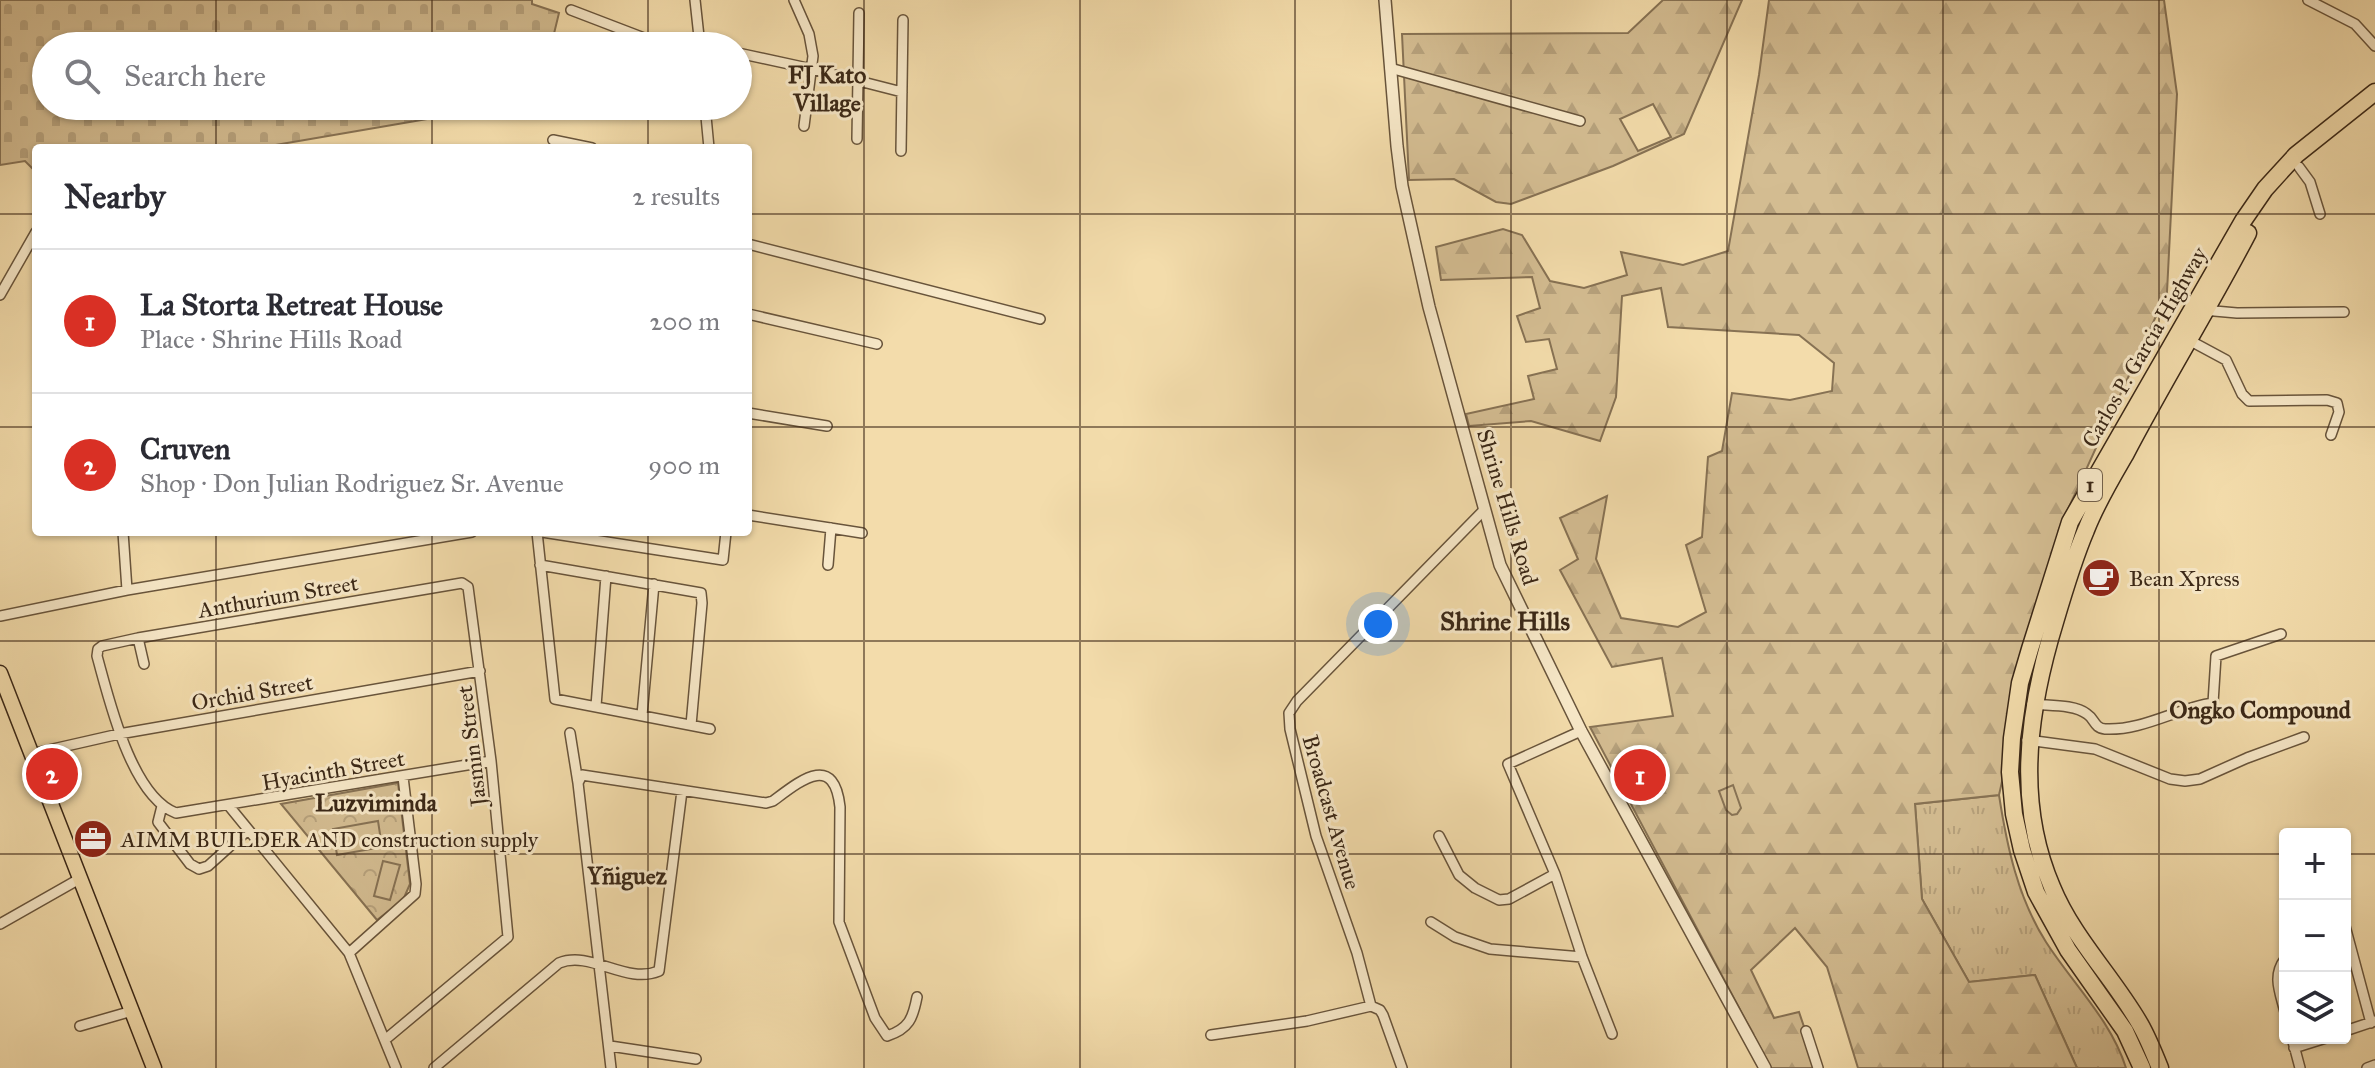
<!DOCTYPE html>
<html lang="en">
<head>
<meta charset="utf-8">
<style>
	body { margin:0; font-family:"IM FELL Great Primer",serif; background:#f7f7f7; color:#2b2b33 }
	.controls { position:absolute; right:24px; bottom:24px; display:grid; overflow:hidden; border-radius:8px; box-shadow:0 2px 6px #0004 }
	.controls button { width:72px; height:72px; display:grid; place-items:center; padding:0; border:0; border-bottom:2px solid #e1e1e2; background:#fff; color:#2b2b33; font:40px sans-serif }
	.you { position:absolute; left:1378px; top:624px; width:28px; height:28px; margin:-20px; border:6px solid #fff; border-radius:50%; background:#1a73e8; box-shadow:0 0 0 12px #1a73e833 }
	.badge { display:grid; place-items:center; width:52px; height:52px; border-radius:50%; background:#d93025; color:#fff; font-size:26px; font-weight:700 }
	.pin { position:absolute; translate:-50% -50%; border:4px solid #fff; box-shadow:0 2px 8px #0006 }
	.list { margin:0; padding:0; list-style:none }
	h2 { display:flex; justify-content:space-between; align-items:center; height:104px; margin:0; padding:0 32px; font-size:34px }
	h2 small { font-size:26px; font-weight:400; color:#7c7c81 }
	.list li { display:grid; grid-template-columns:52px 1fr auto; gap:24px; align-items:center; box-sizing:border-box; height:144px; padding:0 32px; border-top:2px solid #e1e1e2 }
	.list b { display:block; font-size:30px; white-space:nowrap }
	.list p { margin:0; font-size:26px; white-space:nowrap; color:#7c7c81 }
	.list em { font-size:26px; font-style:normal; color:#7c7c81 }
	.icon { flex:none; width:44px; height:44px; fill:none; stroke:currentColor; stroke-width:2; stroke-linecap:round; stroke-linejoin:round }
	.map { position:relative; flex:none; width:2375px; height:1068px; overflow:hidden }
	.search { position:absolute; background:#fff; box-shadow:0 2px 6px #0004; left:32px; top:32px; width:720px; height:88px; display:flex; align-items:center; gap:20px; box-sizing:border-box; padding:0 28px; border-radius:44px; color:#7c7c81; font-size:30px }
	.panel { position:absolute; background:#fff; box-shadow:0 2px 6px #0004; left:32px; top:144px; width:720px; height:392px; border-radius:8px }
	.map>svg:first-child { display:block }
	.grass { fill:url(#grass-tufts); stroke:#877254; stroke-width:2 }
	.forest { fill:url(#forest-firs); stroke:#877254; stroke-width:2; fill-rule:evenodd }
	.cemetery { fill:url(#cemetery-stones); stroke:#877254; stroke-width:2 }
	.park { fill:url(#park-crowns); stroke:#877254; stroke-width:2 }
	.garden { fill:#d4bd92; stroke:#877254; stroke-width:2 }
	.lines { fill:none; stroke-linecap:round; stroke-linejoin:round }
	.minor-casing { stroke:#68543b; stroke-width:12 }
	.tertiary-casing { stroke:#68543b; stroke-width:14 }
	.primary-casing { stroke:#3a2716; stroke-width:17 }
	.trunk-casing { stroke:#3a2716; stroke-width:19 }
	.minor { stroke:#f7e8c8; stroke-width:9 }
	.tertiary { stroke:#f7e8c8; stroke-width:11 }
	.primary { stroke:#f3dcab; stroke-width:14 }
	.trunk { stroke:#f3dcab; stroke-width:16 }
	.grid { fill:none; stroke:#3a2716; stroke-width:2; stroke-opacity:0.55 }
	.labels { text-anchor:middle; stroke-width:6; stroke-linejoin:round; paint-order:stroke }
	.shield { fill:#f7e8c8; stroke:#73614b; stroke-width:2 }
	.shield-label { font-size:20px; font-weight:bold; fill:#3a2716 }
	.street-label { font-size:22px; fill:#3a2716; stroke:#f7e8c8 }
	.poi-label { font-size:22px; fill:#3a2716; stroke:#f7e8c8; text-anchor:start }
	.neighbourhood-label { font-size:24px; font-weight:bold; fill:#3a2716; stroke:#f7e8c8 }
	.quarter-label { font-size:26px; font-weight:bold; fill:#3a2716; stroke:#f7e8c8 }
</style>
</head>
<body>
<div class="map">
<svg width="2375" height="1068" viewBox="0 0 2375 1068">
	<defs>
		<pattern id="grass-tufts" width="24" height="20" patternUnits="userSpaceOnUse" patternTransform="scale(2)"><rect width="24" height="20" fill="#d4bd92"/><path d="M3 7l-1-3M5 7V3M7 7l1-3M15 17l-1-3M17 17v-4M19 17l1-3" fill="none" stroke="#b7a27d"/></pattern>
		<pattern id="forest-firs" width="22" height="20" patternUnits="userSpaceOnUse" patternTransform="scale(2)"><rect width="22" height="20" fill="#d4bd92"/><path d="M5 1l3.5 6h-7zM16 11l3.5 6h-7z" fill="#b7a27d"/></pattern>
		<pattern id="cemetery-stones" width="16" height="16" patternUnits="userSpaceOnUse" patternTransform="scale(2)"><rect width="16" height="16" fill="#d4bd92"/><path d="M2 7V4a2 2 0 0 1 4 0v3zM10 15v-3a2 2 0 0 1 4 0v3z" fill="#b7a27d"/></pattern>
		<pattern id="park-crowns" width="20" height="18" patternUnits="userSpaceOnUse" patternTransform="scale(2)"><rect width="20" height="18" fill="#d4bd92"/><path d="M2 6a3 3 0 1 1 6 0M12 15a3 3 0 1 1 6 0" fill="none" stroke="#b7a27d"/></pattern>
	</defs>
	<rect width="100%" height="100%" fill="#f3dcab"/>
	<filter id="stains"><feTurbulence type="fractalNoise" baseFrequency=".0025" numOctaves="4"/><feColorMatrix values="0 0 0 0 .2 0 0 0 0 .09 0 0 0 0 .02 0 0 0 .5 -.17"/></filter>
	<radialGradient id="worn" r=".72"><stop offset=".6" stop-color="#630" stop-opacity="0"/><stop offset="1" stop-color="#630" stop-opacity=".3"/></radialGradient>
	<path class="grass" d="M1999,795C2007,847 2018,898 2046,942C2073,984 2111,1020 2126,1068H2077L2035,975L1969,982L1922,899L1915,804Z"/>
	<path class="forest" d="M1663,0H1742L1684,134L1613,166L1511,204L1496,202L1454,179L1409,180L1402,34L1628,33ZM1653,104L1671,137L1638,151L1620,119Z
		M1769,0H2164L2177,94L2167,292L2059,529L1999,795L1915,804L1922,899L1969,982L2035,975L2077,1068H1858L1827,967L1795,928L1751,970L1774,1018L1799,1012L1818,1068H1771L1590,727L1673,716L1662,658L1612,667L1560,570L1578,559L1560,518L1607,496L1596,559L1621,618L1678,627L1706,612L1686,545L1702,537L1708,457L1722,451L1732,393L1790,400L1832,391L1834,363L1799,335L1668,327L1661,288L1622,296L1616,397L1600,441L1531,421L1469,426L1466,414L1534,399L1528,376L1557,369L1549,339L1526,342L1517,316L1540,308L1532,277L1441,280L1436,247L1503,229L1522,235L1550,281L1584,288L1627,275L1621,252L1683,265L1728,251L1759,75Z"/>
	<path class="cemetery" d="M0,0H532V4L559,13L551,46H46V106H503L258,148H36V172L25,161L0,165Z"/>
	<path class="park" d="M398,783L410,884L403,900L377,920L281,804Z"/>
	<path class="garden" d="M1733,785L1741,808L1737,814L1732,815L1726,810L1719,791Z
		M378,821L382,847L337,855L333,829Z
		M383,861L400,865L390,900L374,896Z"/>
	<g class="lines">
		<defs>
			<path id="minor" d="M695,0L700,46
				M794,0L809,34L813,56L804,126
				M2308,0L2355,24L2375,46
				M571,10L665,46
				M738,53L812,69L902,92
				M1390,68L1580,121
				M705,106L709,148
				M857,139L859,13
				M553,140L592,148
				M901,151L903,20
				M2299,167L2310,182L2320,214
				M748,244L1040,319
				M0,295L36,232
				M2203,310L2237,313L2344,312
				M748,314L877,344
				M2187,339L2226,360L2242,394L2249,401L2327,400L2337,403L2339,412L2331,435
				M748,413L827,426
				M748,515L862,533
				M123,532L127,590
				M537,532L555,699L710,729
				M542,532L723,560L726,532
				M540,565L701,593L702,603L691,725
				M828,565L831,528
				M0,616L127,590L472,532
				M138,638L144,664
				M2032,704C2048,706 2074,704 2087,714C2095,719 2094,728 2105,729C2143,731 2177,708 2213,703L2216,656L2281,634
				M596,706L606,576
				M642,715L654,584
				M1581,731L1508,764L1555,874L1582,957L1612,1034
				M570,733L578,783
				M2027,740L2095,749L2170,779L2185,781L2200,779L2247,758L2304,737
				M31,754L119,734L480,671
				M162,806L158,822L190,864L199,869L208,866L248,830
				M229,806L349,953L396,1068
				M1439,836L1459,875L1475,888L1499,900L1509,899L1555,874
				M1431,922L1455,937L1490,949L1582,957
				M0,924L81,878
				M2345,926L2371,1023
				M349,953L415,894L416,884L403,777
				M2285,959C2272,976 2280,992 2285,1012
				M1371,1006L1357,953L1316,836L1290,729L1289,713L1297,701L1484,510
				M80,1026L132,1011
				M1806,1031L1818,1068
				M2345,1031L2375,1021
				M1211,1035L1307,1021L1371,1006L1380,1010L1383,1015L1402,1068
				M2292,1038L2300,1068
				M386,1039L508,937L491,761L468,587L462,583L138,638L102,646L98,649L97,656C109,699 131,796 176,813L491,761
				M610,1046L696,1059
				M2294,1048L2326,1038
				M434,1068L559,963C591,950 626,985 659,971L682,791
				M611,1068L578,783L582,775L766,803L773,801C800,781 834,752 840,807L839,922L875,1018L887,1036C909,1029 913,1018 917,997
				M2367,1068L2375,1065"/>
			<path id="tertiary" d="M1385,0L1397,146L1402,186L1429,307L1500,565L1581,731L1765,1068"/>
			<path id="primary" d="M0,673L154,1068"/>
			<path id="trunk" d="M2142,1068L2125,1031L2068,950L2036,892L2022,850L2014,814L2010,772L2012,738L2020,683L2030,649L2070,522L2243,221L2265,189L2296,155L2375,92
				M2160,1068C2154,1053 2148,1038 2140,1024C2113,977 2073,938 2052,887C2017,806 2027,721 2050,639C2061,602 2071,565 2086,530C2096,504 2111,479 2125,455C2164,380 2209,308 2248,233"/>
		</defs>
		<use href="#minor" class="minor-casing"/>
		<use href="#tertiary" class="tertiary-casing"/>
		<use href="#primary" class="primary-casing"/>
		<use href="#trunk" class="trunk-casing"/>
		<use href="#minor" class="minor"/>
		<use href="#tertiary" class="tertiary"/>
		<use href="#primary" class="primary"/>
		<use href="#trunk" class="trunk"/>
	</g>
	<path class="grid" d="M216,0V46M432,0V46M648,0V46M864,0V1068M1080,0V1068M1295,0V1068M1511,0V1068M1727,0V1068M1943,0V1068M2159,0V1068M216,106V148M432,106V148M648,106V148M0,214H36M748,214H2375M0,427H36M748,427H2375M216,532V1068M432,532V1068M648,532V1068M0,641H2375M0,854H2285M2345,854H2375"/>
	<defs>
		<symbol id="cafe-disc" viewBox="-11 -11 22 22"><circle r="9.5" fill="#8f2418" stroke="#f7e8c8"/><path d="M-5.5-4.5H6V0H3Q3 3.5 0 3.5H-2.5Q-5.5 3.5-5.5 0ZM3-3.2v2h1.7v-2ZM-6 4.5H4V6H-6Z" fill="#fff"/></symbol>
		<symbol id="office-disc" viewBox="-11 -11 22 22"><circle r="9.5" fill="#8f2418" stroke="#f7e8c8"/><path d="M-6-3h4V-5.5h4V-3h4V5H-6ZM-1-4.5V-3h2v-1.5ZM-6 0V1H6V0Z" fill="#fff"/></symbol>
	</defs>
	<g fill-rule="evenodd">
		<use href="#cafe-disc" x="2079" y="556" width="44" height="44"/>
		<use href="#office-disc" x="71" y="817" width="44" height="44"/>
	</g>
	<g class="labels">
		<rect class="shield" x="2078" y="469" width="24" height="32" rx="6"/>
		<g class="shield-label">
			<text x="2090" y="492">1</text>
		</g>
		<g class="street-label">
			<text transform="translate(2144 347) rotate(-60)" y="8">Carlos P. Garcia Highway</text>
			<text transform="translate(1508 507) rotate(73)" y="8">Shrine Hills Road</text>
			<text transform="translate(278 596) rotate(-10)" y="8">Anthurium Street</text>
			<text transform="translate(252 692) rotate(-10)" y="8">Orchid Street</text>
			<text transform="translate(471 746) rotate(-97)" y="8">Jasmin Street</text>
			<text transform="translate(333 770) rotate(-10)" y="8">Hyacinth Street</text>
			<text transform="translate(1332 812) rotate(74)" y="8">Broadcast Avenue</text>
		</g>
		<g class="poi-label">
			<text x="2129" y="586">Bean Xpress</text>
			<text x="121" y="847">AIMM BUILDER AND construction supply</text>
		</g>
		<g class="neighbourhood-label">
			<text x="827" y="83">FJ Kato<tspan x="827" dy="28">Village</tspan></text>
			<text x="2260" y="718">Ongko Compound</text>
			<text x="376" y="811">Luzviminda</text>
			<text x="627" y="884">Yñiguez</text>
		</g>
		<g class="quarter-label">
			<text x="1505" y="630">Shrine Hills</text>
		</g>
	</g>
	<rect width="100%" height="100%" filter="url(#stains)"/>
	<rect width="100%" height="100%" fill="url(#worn)"/>
</svg>
<div class="controls">
<button>+</button>
<button>−</button>
<button><svg class="icon" aria-label="layers" viewBox="0 0 24 24"><path d="M12 4l9 5-9 5-9-5zM3 14l9 5 9-5"/></svg></button>
</div>
<div class="you"></div>
<div class="pin badge" style="left:1640px;top:775px">1</div>
<div class="pin badge" style="left:52px;top:774px">2</div>
<div class="search"><svg class="icon" aria-label="search" viewBox="0 0 24 24"><circle cx="10" cy="10" r="6"/><path d="M15 15l6 6"/></svg>Search here</div>
<section class="panel">
<h2>Nearby<small>2 results</small></h2>
<ul class="list">
<li><span class="badge">1</span><div><b>La Storta Retreat House</b><p>Place · Shrine Hills Road</p></div><em>200 m</em></li>
<li><span class="badge">2</span><div><b>Cruven</b><p>Shop · Don Julian Rodriguez Sr. Avenue</p></div><em>900 m</em></li>
</ul>
</section>
</div>
</body>
</html>
